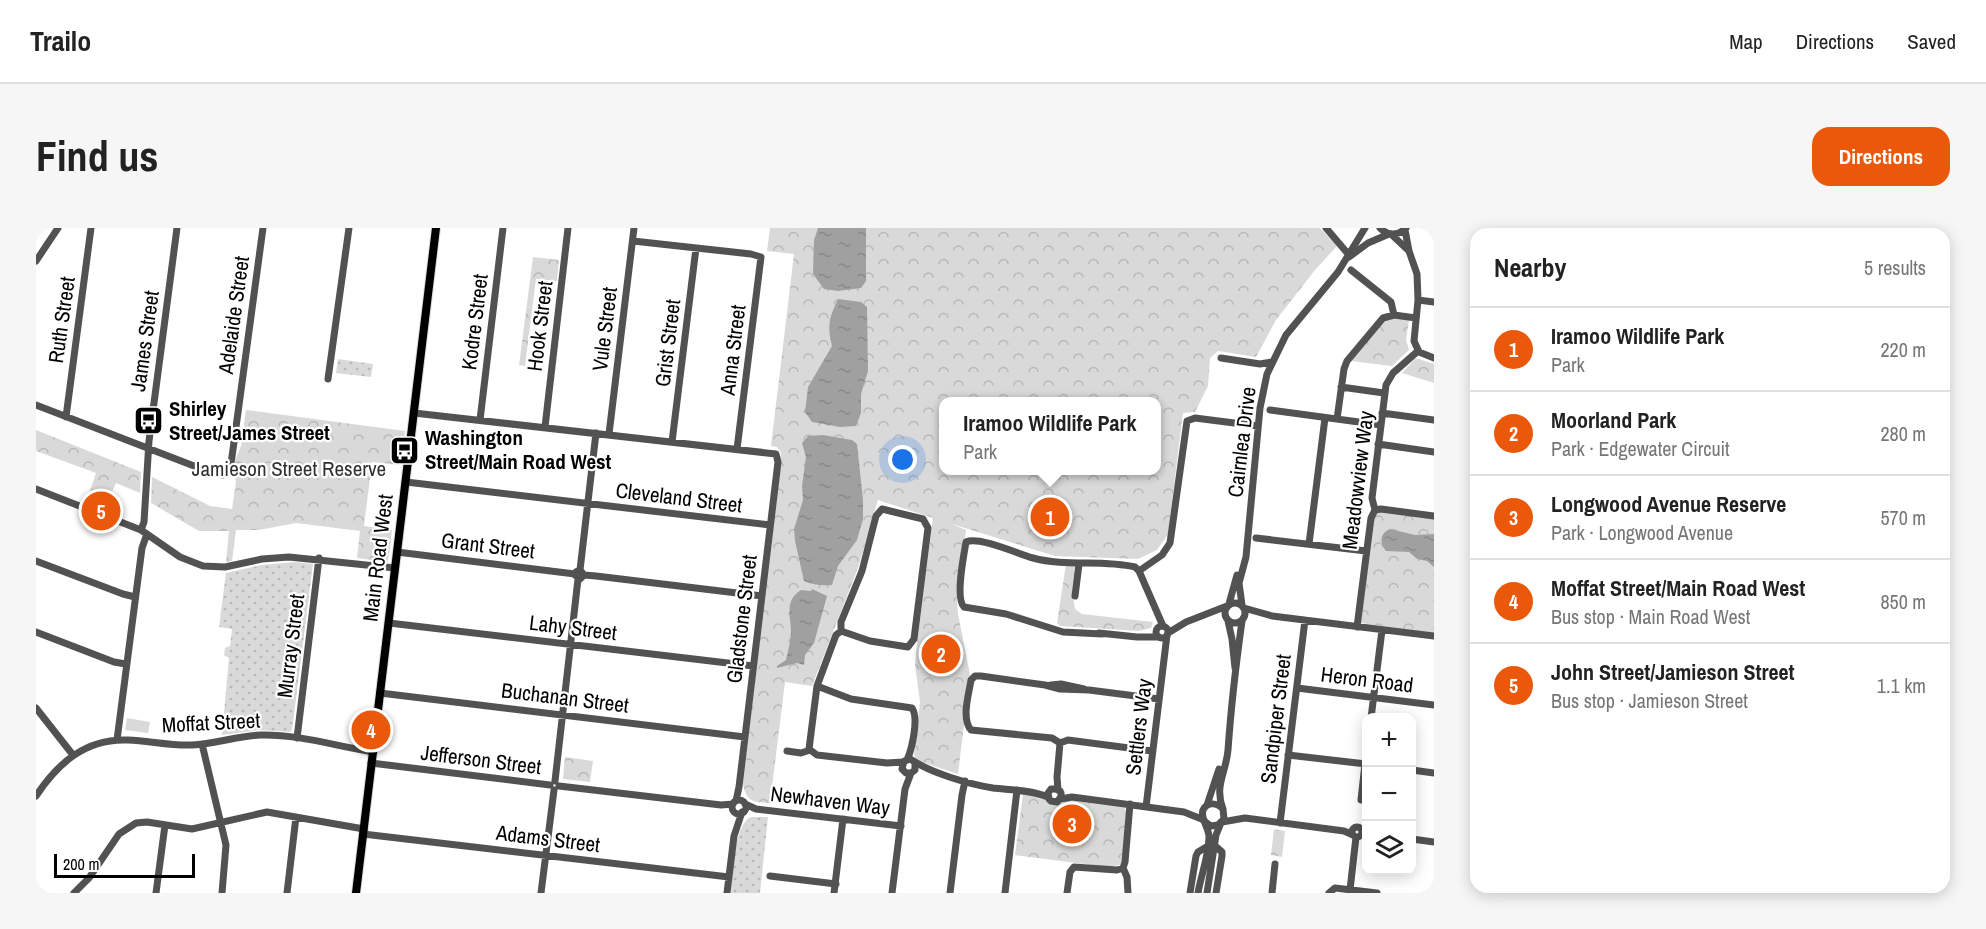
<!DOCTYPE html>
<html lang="en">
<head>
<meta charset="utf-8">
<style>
	body { margin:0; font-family:"Archivo Narrow",sans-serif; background:#f6f6f6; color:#222 }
	.controls { position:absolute; right:18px; bottom:18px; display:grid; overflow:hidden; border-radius:12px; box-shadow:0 3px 15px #0003 }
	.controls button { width:54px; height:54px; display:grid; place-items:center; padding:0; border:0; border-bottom:2px solid #e0e0e0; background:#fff; color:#222; font:30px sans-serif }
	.scale { position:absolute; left:18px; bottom:15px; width:141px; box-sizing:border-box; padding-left:6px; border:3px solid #000; border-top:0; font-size:16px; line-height:21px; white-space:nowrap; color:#000; -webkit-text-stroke:4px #fff; paint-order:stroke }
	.you { position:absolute; left:867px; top:232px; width:21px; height:21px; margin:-15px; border:4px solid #fff; border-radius:50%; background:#1a73e8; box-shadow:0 0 0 9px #1a73e833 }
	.badge { display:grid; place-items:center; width:39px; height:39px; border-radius:50%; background:#ea580c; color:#fff; font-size:20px; font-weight:700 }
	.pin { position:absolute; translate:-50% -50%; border:3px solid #fff; box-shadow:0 2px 6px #0006 }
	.popup { position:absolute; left:903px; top:169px; width:222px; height:78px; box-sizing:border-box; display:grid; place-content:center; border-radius:12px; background:#fff; filter:drop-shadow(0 2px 4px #0005); font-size:20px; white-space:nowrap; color:#767676 }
	.popup b { font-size:22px; color:#222 }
	.popup::after { content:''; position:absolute; left:50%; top:100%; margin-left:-12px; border:12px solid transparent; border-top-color:#fff }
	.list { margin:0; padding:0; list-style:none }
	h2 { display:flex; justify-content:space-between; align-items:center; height:78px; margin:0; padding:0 24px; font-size:26px }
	h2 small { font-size:20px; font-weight:400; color:#767676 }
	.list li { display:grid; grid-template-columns:39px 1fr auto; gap:18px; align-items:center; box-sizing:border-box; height:84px; padding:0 24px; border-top:2px solid #e0e0e0 }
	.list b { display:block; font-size:22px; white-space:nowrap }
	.list p { margin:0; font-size:20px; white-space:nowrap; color:#767676 }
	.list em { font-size:20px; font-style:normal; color:#767676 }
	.icon { flex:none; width:33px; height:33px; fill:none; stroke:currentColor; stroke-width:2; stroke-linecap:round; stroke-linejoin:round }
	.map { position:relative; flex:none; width:1398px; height:665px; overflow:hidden; border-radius:18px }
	header { display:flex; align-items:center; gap:36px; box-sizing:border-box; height:84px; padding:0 30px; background:#fff; border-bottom:2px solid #e0e0e0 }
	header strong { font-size:28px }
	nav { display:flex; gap:33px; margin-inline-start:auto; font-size:21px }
	.intro { display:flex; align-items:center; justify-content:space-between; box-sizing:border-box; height:144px; padding:0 36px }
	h1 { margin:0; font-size:42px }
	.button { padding:15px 27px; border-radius:18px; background:#ea580c; color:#fff; font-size:21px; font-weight:700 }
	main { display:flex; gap:36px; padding:0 36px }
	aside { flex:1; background:#fff; border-radius:18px; box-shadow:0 3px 15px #0003 }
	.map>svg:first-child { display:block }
	.grass { fill:url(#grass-dots) }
	.park { fill:url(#park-crowns); fill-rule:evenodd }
	.pitch { fill:#d9d9d9 }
	.water { fill:url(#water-ripples) }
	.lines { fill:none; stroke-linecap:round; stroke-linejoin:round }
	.major-casing { stroke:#dbdbdb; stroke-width:10 }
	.minor { stroke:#525252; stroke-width:7 }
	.major { stroke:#000; stroke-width:8 }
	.labels { text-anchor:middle; stroke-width:4.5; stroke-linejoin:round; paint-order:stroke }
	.street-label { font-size:21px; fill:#000; stroke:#fff }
	.poi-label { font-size:21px; font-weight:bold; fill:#000; stroke:#fff; text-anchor:start }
	.park-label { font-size:21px; fill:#303030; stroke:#fff }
</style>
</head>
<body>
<header>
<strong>Trailo</strong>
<nav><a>Map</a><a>Directions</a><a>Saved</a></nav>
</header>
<div class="intro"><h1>Find us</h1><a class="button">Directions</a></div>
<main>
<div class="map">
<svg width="1398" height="665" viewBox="0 0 1398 665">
	<defs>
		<pattern id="grass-dots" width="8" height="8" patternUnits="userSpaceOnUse" patternTransform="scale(1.5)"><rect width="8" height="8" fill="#d9d9d9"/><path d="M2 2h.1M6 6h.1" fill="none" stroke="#b8b8b8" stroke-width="1.8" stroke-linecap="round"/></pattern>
		<pattern id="park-crowns" width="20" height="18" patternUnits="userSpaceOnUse" patternTransform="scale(1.5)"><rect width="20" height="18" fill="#d9d9d9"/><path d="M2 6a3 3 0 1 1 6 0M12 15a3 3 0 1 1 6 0" fill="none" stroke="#b8b8b8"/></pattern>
		<pattern id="water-ripples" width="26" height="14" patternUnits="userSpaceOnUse" patternTransform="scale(1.5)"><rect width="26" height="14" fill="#a0a0a0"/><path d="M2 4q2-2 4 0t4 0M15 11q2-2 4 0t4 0" fill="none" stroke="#888"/></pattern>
	</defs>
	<rect width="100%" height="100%" fill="#fff"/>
	<path class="grass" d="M302,131L337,136L335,149L300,145Z
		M258,334L277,336L256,502L254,504L223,502L186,507L193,430L188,427L189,420L194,418L196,401L183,399L190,345L226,337Z
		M715,589H732L724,665H695C697,646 697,598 715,589Z"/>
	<path class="park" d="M734,0H1284L1301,18L1279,42L1240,92L1220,129L1182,123L1174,130L1172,158L1159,184L1147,185L1132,306L1121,322L1102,331L1019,328L916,296L930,302L921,373L922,386L934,447L922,546L880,532L878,526L884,474L879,437L881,415L897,290L842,272L822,340L776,458L749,454L734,575C716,574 711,574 707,556L745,225L741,219L735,218L758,26L731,23ZM908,174H1120V242H908Z
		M497,29L523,32L521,53L500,51L489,138L483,137Z
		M1356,90L1373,92L1370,112L1373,122L1356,138L1315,133L1349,92Z
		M1379,131H1383L1398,136V155L1366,145Z
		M210,182L369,203L364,237L336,234L328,298L356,302L352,334L321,330L324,303L260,295L223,302H200L196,333L190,334L193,303H163L115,275L116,249L174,278L196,281L200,254L198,243L199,233L205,218Z
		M0,202L105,244L104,265L80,255L70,277L51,272L60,245L0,223Z
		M1344,283L1398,290V405L1324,395L1337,290L1340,284Z
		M1030,336L1039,337L1036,364L1039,381L1046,386L1117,394L1115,400L1103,403L1024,398L1021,395Z
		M529,529L557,533L554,554L527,551Z
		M987,566L1089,580L1090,584L1087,631L1084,637L1072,639L979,627Z
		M1238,601L1249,603L1246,629L1235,627Z"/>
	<path class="pitch" d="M91,490L114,494L112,505L89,502Z"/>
	<path class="water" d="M782,0H830V53L825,60L802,63L788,61L777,46L778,12Z
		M802,71L825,74L831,79L832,143L825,166V185L820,198L804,199L776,194L769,184L772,159L796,118C791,98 793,90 802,71Z
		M787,207L816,212L821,216L827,272V291L821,312L802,338L796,357C786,358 777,357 768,353L759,313L758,301L767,272L766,258L770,229L766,215L772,208Z
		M1354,301L1379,307L1398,306V339L1391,333L1381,331L1373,324L1350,323C1343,315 1344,305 1354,301Z
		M776,361L791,368L778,415L769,427L768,437L761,435L741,440V438L750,432C752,423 755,412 755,402C754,386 749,372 765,362L775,363Z"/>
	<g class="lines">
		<defs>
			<path id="major" d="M320,665L400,0"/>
		</defs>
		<use href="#major" class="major-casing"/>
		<path class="minor" d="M1290,0L1313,27
			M1344,0C1352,8 1362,8 1370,0
			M1369,2L1373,23L1381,46L1382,72L1378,113L1383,124L1398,130
			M1356,7L1373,23
			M597,13L715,26L725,29L701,221
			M1313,29L1332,15L1353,6
			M0,33L22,0
			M1315,42L1355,74L1358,87
			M1382,72L1398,74
			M1185,130L1224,136L1236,134
			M292,151L313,0
			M1305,159L1348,165
			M0,177L171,243L187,247L192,245L195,236L227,0
			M1234,182L1345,197
			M378,185L740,226L742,234L703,559L700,573
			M1346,185L1398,192
			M30,189L55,0
			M1301,191L1308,141L1311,133L1347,90L1358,87L1380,90
			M444,192L467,0
			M509,199L532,0
			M573,206L598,0
			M636,214L660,20
			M1342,216L1398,224
			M370,254L734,297
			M0,261L105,302L144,329L167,338L189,339L226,331L253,329L359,340
			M846,281L887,291L892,300L878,411L872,419L834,413L805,403V394L826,343L840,288Z
			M1339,282L1345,281L1398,288
			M105,302L108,294L113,213L141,0
			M1220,310L1330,323
			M1273,316L1289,190
			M361,324L539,346
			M0,333L87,366L99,369
			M544,342L560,205
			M1103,343L1126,327L1134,315L1151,193L1159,190L1222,198
			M548,347L544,351L539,347L540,344L544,342L548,347L560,348L726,368
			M1039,368L1043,336
			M1189 385a10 10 0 1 1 20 0a10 10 0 1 1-20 0Z
			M1193,376L1201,347
			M1206,377L1203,355L1210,329L1224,180L1231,146L1250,107L1302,44L1329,0
			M1208,380L1236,388L1398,408
			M1192,393L1196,411L1199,440
			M353,395L717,438
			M1120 404a6 6 0 1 1 12 0a6 6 0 1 1-12 0Z
			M1321,399L1335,290L1339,282L1336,270L1350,157L1357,145L1382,123
			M805,403L800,407L781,458L773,521L781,527L851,535L867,534
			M0,404L78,434L90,436
			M1063,405L1101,409H1123
			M1132,405L1150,394L1191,378
			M1066,406L1027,404L970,386L928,379C919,370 928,326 930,314C943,308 982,326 997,330C1030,339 1067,331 1099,339L1103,343L1127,398
			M1015,457L1025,456L1048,461
			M781,458L815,471L876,480C883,490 876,521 871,532
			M1261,460L1398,477
			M344,465L709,509
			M0,480L37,527
			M1335,490L1346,402
			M261,510L283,330
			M81,512L106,320L111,306
			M1024,515L1016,510L935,502C925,490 933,466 935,452L939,448H945L1009,457L1024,461L1053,462L1123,471
			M166,516L190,617L186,665
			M751,523L765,525L774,522
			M1252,527L1330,536
			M335,535L514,557
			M879,536V542L875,545H870L866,541L868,533L874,531C895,545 932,556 957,560C975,562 995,562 1012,569
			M1376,542L1398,545
			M519,553L542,351
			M523,558L685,577L697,576
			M1022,562L1021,549L1024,515L1032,512L1116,523
			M1024,563L1020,561H1015L1012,565L1013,571L1015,573L1021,574L1025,569V565
			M0,568C22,535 50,510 92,512C114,513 135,518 156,517C179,516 201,508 224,507C262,506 300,518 337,524
			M1024,571L1036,569L1148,584L1168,592
			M1325,572L1329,536
			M696 579a7 7 0 1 1 14 0a7 7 0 1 1-14 0Z
			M709,576L720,581L865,598
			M1171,577L1183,541
			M1110,579L1131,407
			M1187,581C1178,558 1190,545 1192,522C1195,479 1200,436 1206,393
			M1186,594L1209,590L1308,603L1317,607
			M1244,595L1269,392
			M1316 604a5 5 0 1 1 10 0a5 5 0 1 1-10 0Z
			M327,606L693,649
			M1376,611L1398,614
			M1178,617L1186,624V628L1180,665
			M1087,640L1091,649L1092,665
			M734,648L800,656
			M1314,662L1320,609
			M38,665L53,650L83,606L100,595L111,594L156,601L231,584L328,601
			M120,665L129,597
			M251,665L260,589
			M505,665L518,562
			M691,665L698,608L706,584
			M798,665L807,591
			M856,665L869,561L875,545
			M914,665L926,567L929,553
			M969,665L981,562
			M1031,665L1034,644L1038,639L1081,642L1087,640L1089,634L1094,576
			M1154,665L1160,628L1162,624L1172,618
			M1162,665C1165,647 1173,627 1173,609C1173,600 1164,590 1167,582C1172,573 1181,575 1187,581L1188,591L1182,597L1175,598L1168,593
			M1171,665L1180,607L1185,595
			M1236,665L1239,636
			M1293,665L1299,660L1341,665"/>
		<use href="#major" class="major"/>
	</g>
	<defs>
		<symbol id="bus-square" viewBox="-11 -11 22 22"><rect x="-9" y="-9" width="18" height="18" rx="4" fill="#000" stroke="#fff"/><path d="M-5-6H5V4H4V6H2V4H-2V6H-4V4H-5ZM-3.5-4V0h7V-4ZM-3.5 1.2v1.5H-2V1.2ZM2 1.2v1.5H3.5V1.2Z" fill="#fff"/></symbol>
	</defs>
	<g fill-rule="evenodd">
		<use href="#bus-square" x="96" y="176" width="33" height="33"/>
		<use href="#bus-square" x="352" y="206" width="33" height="33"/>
	</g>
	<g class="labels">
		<g class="street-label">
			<text transform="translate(198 87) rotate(-82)" y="7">Adelaide Street</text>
			<text transform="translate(26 92) rotate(-82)" y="7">Ruth Street</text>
			<text transform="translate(439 94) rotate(-83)" y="7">Kodre Street</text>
			<text transform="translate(504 98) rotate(-83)" y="7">Hook Street</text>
			<text transform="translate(569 101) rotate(-83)" y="7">Vule Street</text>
			<text transform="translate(109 113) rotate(-82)" y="7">James Street</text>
			<text transform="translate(632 115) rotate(-83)" y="7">Grist Street</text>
			<text transform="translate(697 122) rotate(-83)" y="7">Anna Street</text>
			<text transform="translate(1206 214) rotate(-83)" y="7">Cairnlea Drive</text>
			<text transform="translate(1322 252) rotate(-83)" y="7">Meadowview Way</text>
			<text transform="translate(643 270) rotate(7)" y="7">Cleveland Street</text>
			<text transform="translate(452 318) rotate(7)" y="7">Grant Street</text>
			<text transform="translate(342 330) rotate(-83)" y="7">Main Road West</text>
			<text transform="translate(706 391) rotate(-83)" y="7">Gladstone Street</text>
			<text transform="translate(537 400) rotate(7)" y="7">Lahy Street</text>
			<text transform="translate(255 418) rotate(-83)" y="7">Murray Street</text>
			<text transform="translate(1331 452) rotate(7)" y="7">Heron Road</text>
			<text transform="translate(529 470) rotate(7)" y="7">Buchanan Street</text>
			<text transform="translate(1240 491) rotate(-83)" y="7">Sandpiper Street</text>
			<text transform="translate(175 495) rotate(-3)" y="7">Moffat Street</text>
			<text transform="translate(1103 499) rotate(-83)" y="7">Settlers Way</text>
			<text transform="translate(445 532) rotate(7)" y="7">Jefferson Street</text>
			<text transform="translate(794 573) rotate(7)" y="7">Newhaven Way</text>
			<text transform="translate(512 611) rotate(7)" y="7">Adams Street</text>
		</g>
		<g class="poi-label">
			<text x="133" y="188">Shirley<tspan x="133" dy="24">Street/James Street</tspan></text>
			<text x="389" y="217">Washington<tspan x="389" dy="24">Street/Main Road West</tspan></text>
		</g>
		<g class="park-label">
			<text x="253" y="248">Jamieson Street Reserve</text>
		</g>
	</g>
</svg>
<div class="controls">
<button>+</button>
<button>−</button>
<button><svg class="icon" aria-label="layers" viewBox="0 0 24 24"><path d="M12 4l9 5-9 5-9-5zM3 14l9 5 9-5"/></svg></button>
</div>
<div class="scale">200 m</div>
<div class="you"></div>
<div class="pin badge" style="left:1014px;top:289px">1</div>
<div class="popup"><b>Iramoo Wildlife Park</b>Park</div>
<div class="pin badge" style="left:905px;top:426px">2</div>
<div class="pin badge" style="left:1036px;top:596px">3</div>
<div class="pin badge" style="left:335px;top:502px">4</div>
<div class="pin badge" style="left:65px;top:283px">5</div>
</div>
<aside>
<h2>Nearby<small>5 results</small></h2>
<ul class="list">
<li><span class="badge">1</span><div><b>Iramoo Wildlife Park</b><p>Park</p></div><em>220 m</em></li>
<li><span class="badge">2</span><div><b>Moorland Park</b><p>Park · Edgewater Circuit</p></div><em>280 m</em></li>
<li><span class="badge">3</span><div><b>Longwood Avenue Reserve</b><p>Park · Longwood Avenue</p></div><em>570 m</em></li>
<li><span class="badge">4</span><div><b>Moffat Street/Main Road West</b><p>Bus stop · Main Road West</p></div><em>850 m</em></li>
<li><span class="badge">5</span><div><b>John Street/Jamieson Street</b><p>Bus stop · Jamieson Street</p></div><em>1.1 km</em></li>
</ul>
</aside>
</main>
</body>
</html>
